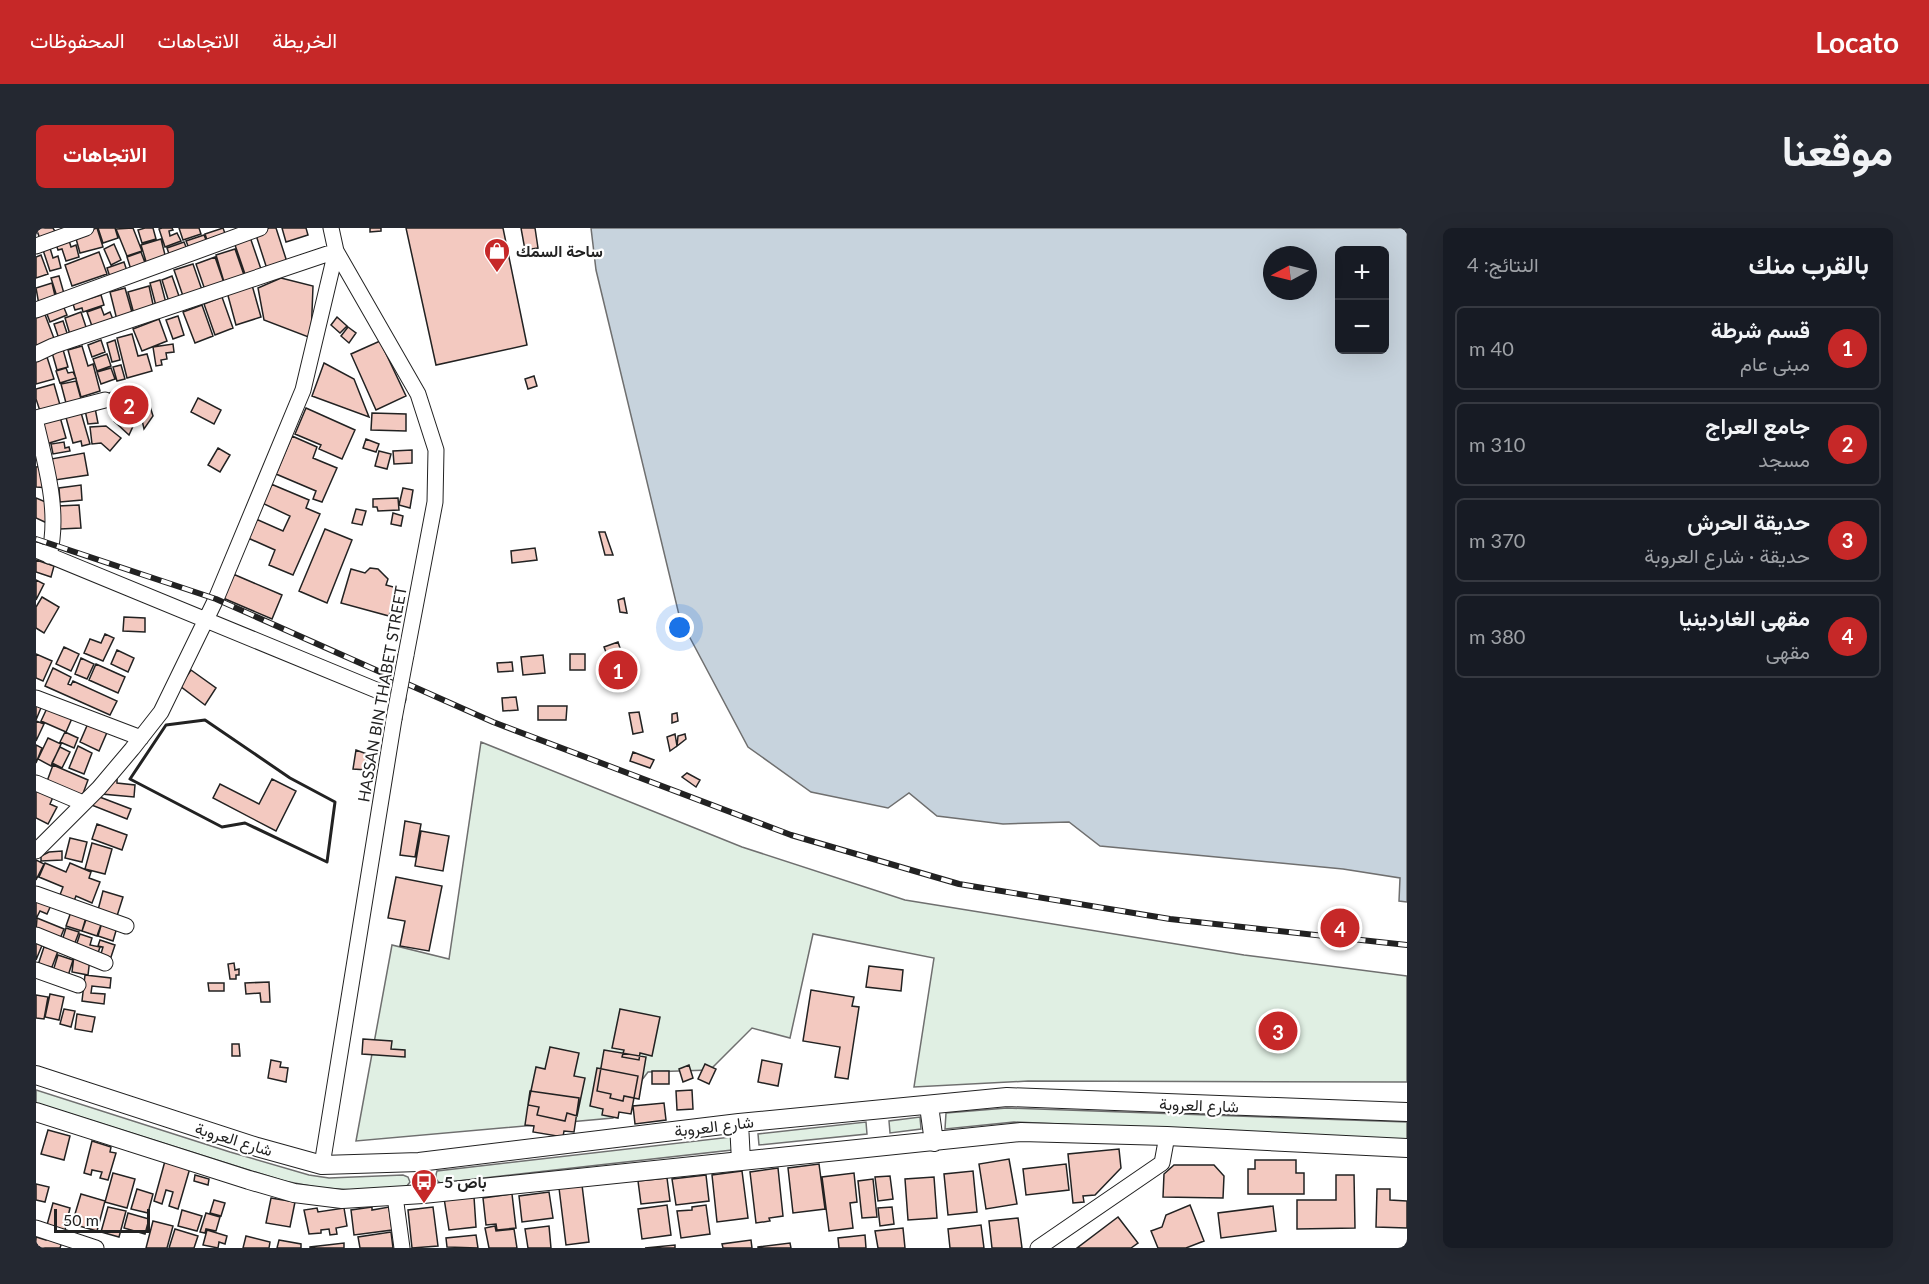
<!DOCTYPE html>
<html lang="ar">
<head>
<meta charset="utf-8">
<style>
	body { margin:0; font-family:Lato,Vazirmatn,sans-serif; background:#242831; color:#f1f3f6; direction:rtl }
	.controls { position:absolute; right:18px; top:18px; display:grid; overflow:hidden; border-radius:9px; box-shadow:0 6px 24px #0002 }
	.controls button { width:54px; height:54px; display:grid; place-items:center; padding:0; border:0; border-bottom:2px solid #363941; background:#171b24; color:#f1f3f6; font:30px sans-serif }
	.compass { position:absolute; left:1227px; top:18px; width:54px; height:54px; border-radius:50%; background:#171b24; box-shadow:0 6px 24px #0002; rotate:263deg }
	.scale { position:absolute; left:18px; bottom:15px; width:96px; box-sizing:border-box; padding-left:6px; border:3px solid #222; border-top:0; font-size:16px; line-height:21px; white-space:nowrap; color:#222; -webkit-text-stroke:4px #fff; paint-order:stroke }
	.you { position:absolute; left:644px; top:400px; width:21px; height:21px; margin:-15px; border:4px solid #fff; border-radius:50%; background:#1a73e8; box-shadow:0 0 0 9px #1a73e833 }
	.badge { display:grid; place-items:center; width:39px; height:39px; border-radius:50%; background:#c62828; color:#fff; font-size:20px; font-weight:700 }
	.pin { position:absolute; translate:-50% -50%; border:3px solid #fff; box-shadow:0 2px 6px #0006 }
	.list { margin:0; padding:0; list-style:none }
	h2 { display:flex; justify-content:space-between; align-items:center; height:78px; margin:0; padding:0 24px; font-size:26px }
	h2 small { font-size:20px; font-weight:400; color:#9ea1a6 }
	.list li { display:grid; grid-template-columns:39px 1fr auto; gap:18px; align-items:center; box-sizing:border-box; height:84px; margin:0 12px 12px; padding:0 12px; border:2px solid #363941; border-radius:9px }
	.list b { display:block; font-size:22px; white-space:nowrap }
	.list p { margin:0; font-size:20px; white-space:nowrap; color:#9ea1a6 }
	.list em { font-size:20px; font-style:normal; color:#9ea1a6 }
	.map { position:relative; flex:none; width:1371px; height:1020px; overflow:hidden; direction:ltr; border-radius:9px }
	header { display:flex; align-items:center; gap:36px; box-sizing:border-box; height:84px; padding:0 30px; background:#c62828; color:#fff }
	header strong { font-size:28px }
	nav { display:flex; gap:33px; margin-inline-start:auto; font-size:21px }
	.intro { display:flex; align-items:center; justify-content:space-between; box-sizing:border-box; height:144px; padding:0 36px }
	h1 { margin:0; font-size:42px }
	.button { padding:15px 27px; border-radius:9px; background:#c62828; color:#fff; font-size:21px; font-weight:700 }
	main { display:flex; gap:36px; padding:0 36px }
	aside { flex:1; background:#171b24; border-radius:9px; box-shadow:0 6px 24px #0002 }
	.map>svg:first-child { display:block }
	.green { fill:#e0efe3; stroke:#6f6f6f; stroke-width:1.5 }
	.water { fill:#c7d3dd; stroke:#6f6f6f; stroke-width:1.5; fill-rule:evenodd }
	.building { fill:#f3c9c0; stroke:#222; stroke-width:1.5 }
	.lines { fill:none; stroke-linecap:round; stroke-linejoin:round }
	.minor-casing { stroke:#222; stroke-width:17 }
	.major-casing { stroke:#222; stroke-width:20 }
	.minor { stroke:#fff; stroke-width:15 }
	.major { stroke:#fff; stroke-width:18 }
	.rail-casing { stroke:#222; stroke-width:6 }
	.rail { stroke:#fff; stroke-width:4; stroke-dasharray:11; stroke-linecap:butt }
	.minor-bridge-casing { stroke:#222; stroke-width:17; stroke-linecap:butt }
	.minor-bridge { stroke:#fff; stroke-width:15 }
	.wall { stroke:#222; stroke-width:3 }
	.labels { text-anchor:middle; stroke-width:4.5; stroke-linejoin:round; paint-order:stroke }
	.poi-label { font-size:16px; font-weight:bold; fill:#222; stroke:#fff; text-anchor:start }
	.street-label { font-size:16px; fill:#222; stroke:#fff }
</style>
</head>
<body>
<header>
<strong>Locato</strong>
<nav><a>الخريطة</a><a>الاتجاهات</a><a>المحفوظات</a></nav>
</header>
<div class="intro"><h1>موقعنا</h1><a class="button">الاتجاهات</a></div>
<main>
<aside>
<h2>بالقرب منك<small>النتائج: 4</small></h2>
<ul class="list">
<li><span class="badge">1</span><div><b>قسم شرطة</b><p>مبنى عام</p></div><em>40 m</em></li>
<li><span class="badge">2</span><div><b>جامع العراج</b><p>مسجد</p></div><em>310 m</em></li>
<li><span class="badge">3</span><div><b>حديقة الحرش</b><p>حديقة · شارع العروبة</p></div><em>370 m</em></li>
<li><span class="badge">4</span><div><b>مقهى الغاردينيا</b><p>مقهى</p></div><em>380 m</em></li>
</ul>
</aside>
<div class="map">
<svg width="1371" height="1020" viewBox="0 0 1371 1020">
	<rect width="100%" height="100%" fill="#fff"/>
	<path class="green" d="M445,514L706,619L869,672L1208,727L1371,748V854L992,853L878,859L898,730L777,706L754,810L716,800L674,842L612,844L577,890L320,913L356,717L413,731Z
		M0,862L194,924L273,947L293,950L367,947L372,949L374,954L370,959L318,962L285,960L248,953L0,875Z
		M971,880L1371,894V912L978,894L909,901L910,885Z
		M884,889L885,901L854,905L853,893Z
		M830,894L831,906L723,917L722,906Z
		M695,909L696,922L404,955C399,952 399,949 401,943Z"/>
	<path class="water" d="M555,0H1371V674L1363,673L1364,650L1307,641L1064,618L1033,594L967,596L901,588L873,565L852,580L775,564L712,519L644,391L560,42ZM1304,22H1348V122H1304ZM1236,27H1272V63H1236Z"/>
	<path class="building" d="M0,0H17L20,5L4,11Z
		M61,0L67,19L44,25L39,7Z
		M62,0H79L82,10L67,15Z
		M97,0L106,23L91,28L80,1Z
		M109,0H117L120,11L106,15L102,2Z
		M126,0H136L137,2L133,3L134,8L141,5L145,13L129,19L123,1Z
		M143,0H163L165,6L147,12Z
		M187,0L191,11L173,18L169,6Z
		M233,0H240L251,34L231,41L219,4Z
		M246,0H270L272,7L250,14Z
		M334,0H345V3L334,4Z
		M370,0H467L491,117L400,137Z
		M485,0H499L502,20L489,22Z
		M168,7L173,19L155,25L150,13Z
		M32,9L35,19L40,17L43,29L30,33L26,21L22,22L19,13Z
		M214,9L226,44L210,49L198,14Z
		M125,11L131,35L112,40L105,17Z
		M148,14L153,26L135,32L131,20Z
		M78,16L85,32L75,37L68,21Z
		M14,20L17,30L22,28L25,40L14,43L7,22Z
		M199,21L208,47L188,54L180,27Z
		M63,24L71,46L36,58L29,37Z
		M105,24L111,40L96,45L91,29Z
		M5,27L12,46L0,50V29Z
		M179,29L188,55L169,62L160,36Z
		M88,34L92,46L75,52L71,40Z
		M157,36L166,62L147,68L138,42Z
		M23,48L29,69L22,72L15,50Z
		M136,48L144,71L133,74L126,52Z
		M245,50L277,58L275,110L228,92L222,60Z
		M124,52L130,75L120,78L114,55Z
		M16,55L20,72L3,77L0,60Z
		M216,57L225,89L200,97L191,64Z
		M113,58L118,81L98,86L92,64Z
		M89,60L97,88L81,92L74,64Z
		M44,67L46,73L65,67L68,77L47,84L46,80L39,82L35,70Z
		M186,69L197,100L179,107L168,76Z
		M26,75L31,87L14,94L9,81Z
		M166,77L177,108L159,115L147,84Z
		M65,79L68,87L74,84L78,94L57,101L51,84Z
		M8,84L19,113L0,120V87Z
		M45,84L52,105L35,110L29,90Z
		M142,88L148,107L137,111L130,92Z
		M301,89L311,98L304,105L295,97Z
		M123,91L131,113L106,123L97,101Z
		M27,93L33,111L24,114L18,96Z
		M312,99L320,105L313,115L305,108Z
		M96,106L102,128L111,126L116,143L91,150L81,110Z
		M65,112L69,124L56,129L52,117Z
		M79,112L84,132L76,134L71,115Z
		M344,113L370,168L340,182L315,126Z
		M137,116L138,124L130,125L131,131L125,132L126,137L120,138L117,119Z
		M26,118L32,139L21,142L15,121Z
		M46,118L52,138L57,136L64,163L45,169L32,122Z
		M71,126L75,138L61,143L57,131Z
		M11,129L18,151L0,156V133Z
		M288,135L318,151L333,189L276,168Z
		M85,137L89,151L81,153L77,139Z
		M30,140L32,145L37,144L40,150L24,155L20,143Z
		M75,140L79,151L65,156L61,144Z
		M498,148L501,158L492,161L489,151Z
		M40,153L45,171L30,175L25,156Z
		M18,156L24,177L4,183L0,171V161Z
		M99,157L103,168L110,166L117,188L108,201L106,192L99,194L93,207L78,193L70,166Z
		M162,170L185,182L178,196L155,184Z
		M59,180L62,195L52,196L49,182Z
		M270,180L319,202L306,231L283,221L285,217L259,206Z
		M44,181L54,216L46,218L45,213L37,215L29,186Z
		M336,185L370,186V203L335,202Z
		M24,189L30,210L10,216L4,195Z
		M70,198L85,210L74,223L65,215L56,216L54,199Z
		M256,208L281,219L277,230L301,240L286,274L277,271L280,263L240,246Z
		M330,211L343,216L340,224L327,220Z
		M28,214L29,220L33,219L34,223L17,226L15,216Z
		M182,220L194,227L184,244L172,237Z
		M376,222V235L358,236L357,223Z
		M343,223L355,226L351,241L339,238Z
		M48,225L52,247L19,252L15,231Z
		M6,238L13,260L0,259V239Z
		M235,256L273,272L270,280L284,286L257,347L233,337L239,322L212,310L220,291L247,303L254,288L226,275Z
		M45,257L46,272L24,274L23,260Z
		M367,260L377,262L374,280L363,277Z
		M0,270L12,275L11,295L0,290Z
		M362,270L363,282L342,283L341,279H337V271Z
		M43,277L45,300L24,301L22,278Z
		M320,281L330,283L326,297L316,295Z
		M357,285L367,288L365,298L355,296Z
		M289,301L316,312L291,375L263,363Z
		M563,304H569L577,327H569Z
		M499,320L501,332L476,335L475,323Z
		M0,332L18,338L15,349L0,344Z
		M334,340L342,341L352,351L350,357L361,360L353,388L305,375L315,341L329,345Z
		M197,346L246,367L236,391L187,370Z
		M0,352L8,356L0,372Z
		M6,369L23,379L8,405L0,400V379Z
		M588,370L591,385L584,384L582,372Z
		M88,389L109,390V404L87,403Z
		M69,406L78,410L67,433L48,425L54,411L65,415Z
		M582,414L589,435L576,440L568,419Z
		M28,419L43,426L35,443L20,436Z
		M81,422L98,430L92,444L75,436Z
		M0,426L16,433L7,453L0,450Z
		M534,426H549V442H534Z
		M507,427L509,445L487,447L485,429Z
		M45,430L58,436L51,451L39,446Z
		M476,434L477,443L462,444L461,435Z
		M60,436L89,449L82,465L53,452Z
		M17,440L35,449L32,456L35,457L37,453L81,473L74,487L9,458Z
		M155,442L180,460L169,477L144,458Z
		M480,469L482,482L467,483L466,470Z
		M0,472L7,475L0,492Z
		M13,476L37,488L30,504L5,493Z
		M502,478H531L530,492H502Z
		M603,484L607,504L597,506L593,485Z
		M641,485L642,493L636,495V486Z
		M0,493L8,496L0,513Z
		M53,493L72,502L63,523L44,514Z
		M29,504L42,510L38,520L24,514Z
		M639,506L641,518L634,523L631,509Z
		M649,506L650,511L641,518L642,508Z
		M12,510L25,516L15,538L2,531Z
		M0,517L6,520L0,535Z
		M42,518L56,525L48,546L33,540Z
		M24,519L34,524L26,540L16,535Z
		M320,522L331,526V542L317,541Z
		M597,524L618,532L614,540L594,533Z
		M17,537L52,552L45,571L10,556Z
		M651,545L664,552L660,559L646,549Z
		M74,550H81V555L99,557L98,569L66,566Z
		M236,551L260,563L240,603L177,570L184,556L223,576Z
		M0,560L17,569L14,576L21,579L12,596L0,590Z
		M61,568L95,581L91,591L53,576Z
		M369,593L385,596L379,629L364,627Z
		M61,596L91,607L86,622L56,611Z
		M385,603L413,608L407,643L379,638Z
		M34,610L51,614L46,634L29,630Z
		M56,615L76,621L69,646L49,641Z
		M26,623V632L5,633V628L13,624Z
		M0,632L8,636L0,652Z
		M9,635L30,644L34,635L55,644L53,650L64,654L56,675L40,668L36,678L22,672L27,659L3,649Z
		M360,649L406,658L393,723L364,718L369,693L352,690Z
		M67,663L87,669L81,688L62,682Z
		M0,668L16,675L11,686L4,683L0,691Z
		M36,681L51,686L46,703L30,698Z
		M52,686L67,691L61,708L46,703Z
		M1,690L28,701L23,713L0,703Z
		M67,691L82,696L77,713L62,708Z
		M30,700L43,704L37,720L25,716Z
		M44,706L56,710L54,717L64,719L61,728L39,721Z
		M0,712L7,715L0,732Z
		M64,712L79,717L74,732L64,729L67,719L62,718Z
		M8,719L22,723L16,739L2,737Z
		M22,727L37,732L32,748L17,743Z
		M38,728L54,730L52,747L36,744Z
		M198,735L199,742L203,741V747H200V751H194L192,736Z
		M833,738L867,742L865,763L830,759Z
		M49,747L75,750L74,760L56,758L55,765L69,766L68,776L46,773Z
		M233,754L234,774H225L224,765L210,766L209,755Z
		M172,755H188V763H173Z
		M775,762L818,769L816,778L823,779L812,851L799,849L804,819L767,813Z
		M14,766L28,769L23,792L9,789Z
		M0,767L12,769L8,791L0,790Z
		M28,781L39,783L35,799L24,796Z
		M584,781L624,789L616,828L604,825L603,832L586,829L588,822L576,820Z
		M41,786L59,789L56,804L39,801Z
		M327,811L356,813L355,821L369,822V829L326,826Z
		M196,816H203L204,828H196Z
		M514,819L543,825L538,848L549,850L541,888L531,885L529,893L501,887L503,879L492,877L500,839L509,841Z
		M568,822L610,829L603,871L588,868L587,873L574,870L575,866L561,863Z
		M235,832L245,834L244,839L252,840L250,854L232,850Z
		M726,832L746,836L742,858L722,854Z
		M669,836L680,841L673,856L662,851Z
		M653,837L657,850L647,854L643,841Z
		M561,840L602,848L595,886L583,884L582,890L566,887L567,881L554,878Z
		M616,843H633V856H616Z
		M656,862L657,881L641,882L640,863Z
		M494,863L543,870L538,904L528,903L527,909L497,904L498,898L489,897Z
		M628,875L630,892L599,896L597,878Z
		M12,902L34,908L28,932L5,926Z
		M56,913L75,919L74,924L80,925L72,952L64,950L66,944L56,942L55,947L48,945Z
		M1083,921L1085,940L1059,967L1047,968L1048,974L1037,975L1032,926Z
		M973,931L981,976L950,981L943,936Z
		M1219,932H1260V945H1268V966H1212V941H1219Z
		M129,933L154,940L142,981L133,978L137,964L130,962L126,976L118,973Z
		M783,936L789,981L757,985L752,940Z
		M1030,936L1033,962L990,967L987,941Z
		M1138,937H1178L1188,948L1187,970L1127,969L1128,946Z
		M742,940L747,988L733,990L734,993L720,995L714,944Z
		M706,943L712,990L681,994L676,947Z
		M937,943L941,984L912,987L908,946Z
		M77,945L99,951L91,980L69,974Z
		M818,945L821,974L814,975L817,1000L793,1003L786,949Z
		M159,947L173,951L172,957L158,953Z
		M670,947L673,973L640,977L636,951Z
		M1300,947H1318L1319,1000L1261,1001V972H1300Z
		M854,948L857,971L842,973L839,949Z
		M898,949L901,990L872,992L869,951Z
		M631,950L634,973L605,976L602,953Z
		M837,951L841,989L826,990L822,953Z
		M0,956L13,959L9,974L0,972Z
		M546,957L553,1014L530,1017L523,960Z
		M101,961L117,966L112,985L95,981Z
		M1341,961H1354V972L1371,973V1000L1340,999Z
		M513,964L517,990L486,994L483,968Z
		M45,966L69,973L61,1003L36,996Z
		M476,966L480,1000L461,1002L460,996L450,997L447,970Z
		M438,969L440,999L413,1002L408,970Z
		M235,970L259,974L254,999L230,995Z
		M178,972L189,975L185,988L174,985Z
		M17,975L34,980L29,1002L11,997Z
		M631,977L635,1007L606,1011L602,981Z
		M670,977L674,1006L645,1010L641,983L656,982V979Z
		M1154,977L1168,1013L1150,1020H1122L1115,1003L1126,999L1130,987Z
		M1237,978L1240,1003L1185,1010L1182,985Z
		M72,979L90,983L83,1009L65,1004Z
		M336,979V982L353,979L356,1002L318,1007L315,982Z
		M397,979L402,1018L376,1020L372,982Z
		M856,979L858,996L844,998L842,980Z
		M281,980L282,984L308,980L311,998L300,1000L301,1006L294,1007L293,1001L285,1002V1005L273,1006L268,982Z
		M146,982L166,988L161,1003L142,998Z
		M92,985L113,991L109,1006L88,1000Z
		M170,985L184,989L180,1003L170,1001L169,1005L164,1004Z
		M1082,989L1102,1015L1095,1020H1041Z
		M982,990L986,1020H956L953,993Z
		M117,993L137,998L131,1020H110Z
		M945,997L948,1020H914L912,1001Z
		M459,998L460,1003L478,1001L481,1020H453L449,1000Z
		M513,998L515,1020H492L489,1001Z
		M867,1000L869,1020H842L839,1003Z
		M139,1001L162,1008L158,1020H133Z
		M171,1002L191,1008L189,1016L183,1014L182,1020L167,1017Z
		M355,1004L357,1020H324L322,1009Z
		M11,1007L27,1011L24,1020H0V1009L10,1012Z
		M440,1007L442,1020L411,1019L410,1010Z
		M829,1007L830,1020H803L802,1010Z
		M210,1008L234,1014L233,1020H207Z
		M243,1012L265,1016V1020H241Z
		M715,1012L716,1020H687L686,1016Z
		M308,1015V1020H274V1019Z
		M754,1015L755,1020H722V1019Z
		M639,1017V1020H609Z"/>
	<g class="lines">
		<defs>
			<path id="minor" d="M0,18L50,0
				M300,23L382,166L400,222L399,274L370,427
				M0,82L224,0
				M0,126L17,118L300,23
				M0,190L69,172
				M0,195C10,238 24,284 13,328
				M0,322L362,471
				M0,470L105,510
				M0,555L47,575
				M0,623L63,560L96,521L125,484L180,371L267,162L300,23L295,0
				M0,666L90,698
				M0,707L69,735
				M0,742L42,757
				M286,937L358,491
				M359,968L366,1020
				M0,1000L60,1020
				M1002,1020L1126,935L1131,908"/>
			<path id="major" d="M0,847L221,919L286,937L383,934L703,895L971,869L1371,884
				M893,878L898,914
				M0,884L213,952L258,965L306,971L387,966L985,904L1131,908L1371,920
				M703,895L705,933"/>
		</defs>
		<use href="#minor" class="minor-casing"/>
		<use href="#major" class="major-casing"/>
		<use href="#minor" class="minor"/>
		<use href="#major" class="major"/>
		<defs>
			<path id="rail" d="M0,311L180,371L457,494L755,607L923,656L1134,691L1371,717"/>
		</defs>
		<use href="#rail" class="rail-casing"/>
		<use href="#rail" class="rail"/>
		<defs>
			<path id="minor-bridge" d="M358,491L370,427"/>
		</defs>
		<use href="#minor-bridge" class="minor-bridge-casing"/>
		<use href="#minor-bridge" class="minor-bridge"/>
		<path class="wall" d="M169,492L254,550L299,574L291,634L209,595L186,599L94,551L130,497Z"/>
	</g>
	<defs>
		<symbol id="shop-pin" viewBox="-11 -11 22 30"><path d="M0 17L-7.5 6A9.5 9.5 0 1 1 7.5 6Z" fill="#c62828" stroke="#fff"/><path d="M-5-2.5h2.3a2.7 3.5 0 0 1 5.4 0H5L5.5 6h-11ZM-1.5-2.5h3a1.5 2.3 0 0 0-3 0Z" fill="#fff"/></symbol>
		<symbol id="bus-pin" viewBox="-11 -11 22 30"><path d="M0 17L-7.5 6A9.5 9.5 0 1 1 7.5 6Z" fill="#c62828" stroke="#fff"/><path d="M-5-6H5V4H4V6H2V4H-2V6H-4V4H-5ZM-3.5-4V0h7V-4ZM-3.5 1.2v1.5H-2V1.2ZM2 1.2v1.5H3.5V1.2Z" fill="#fff"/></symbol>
	</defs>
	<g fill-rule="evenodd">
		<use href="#shop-pin" x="446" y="8" width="30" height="40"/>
		<use href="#bus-pin" x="373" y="939" width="30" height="40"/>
	</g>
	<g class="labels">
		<g class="poi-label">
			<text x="480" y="29">ساحة السمك</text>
			<text x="408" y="960">باص 5</text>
		</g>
		<g class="street-label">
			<text transform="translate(346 466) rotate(-80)" y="6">HASSAN BIN THABET STREET</text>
			<text transform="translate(1163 877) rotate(2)" y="6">شارع العروبة</text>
			<text transform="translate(678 898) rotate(-7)" y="6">شارع العروبة</text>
			<text transform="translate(198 911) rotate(17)" y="6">شارع العروبة</text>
		</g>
	</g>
</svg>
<div class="controls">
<button>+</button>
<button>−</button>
</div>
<svg class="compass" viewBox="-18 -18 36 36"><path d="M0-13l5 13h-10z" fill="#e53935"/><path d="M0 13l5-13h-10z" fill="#9ea1a6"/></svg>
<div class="scale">50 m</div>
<div class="you"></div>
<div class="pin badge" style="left:582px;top:442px">1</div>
<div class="pin badge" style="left:93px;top:177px">2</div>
<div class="pin badge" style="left:1242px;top:803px">3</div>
<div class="pin badge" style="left:1304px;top:700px">4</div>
</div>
</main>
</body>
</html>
